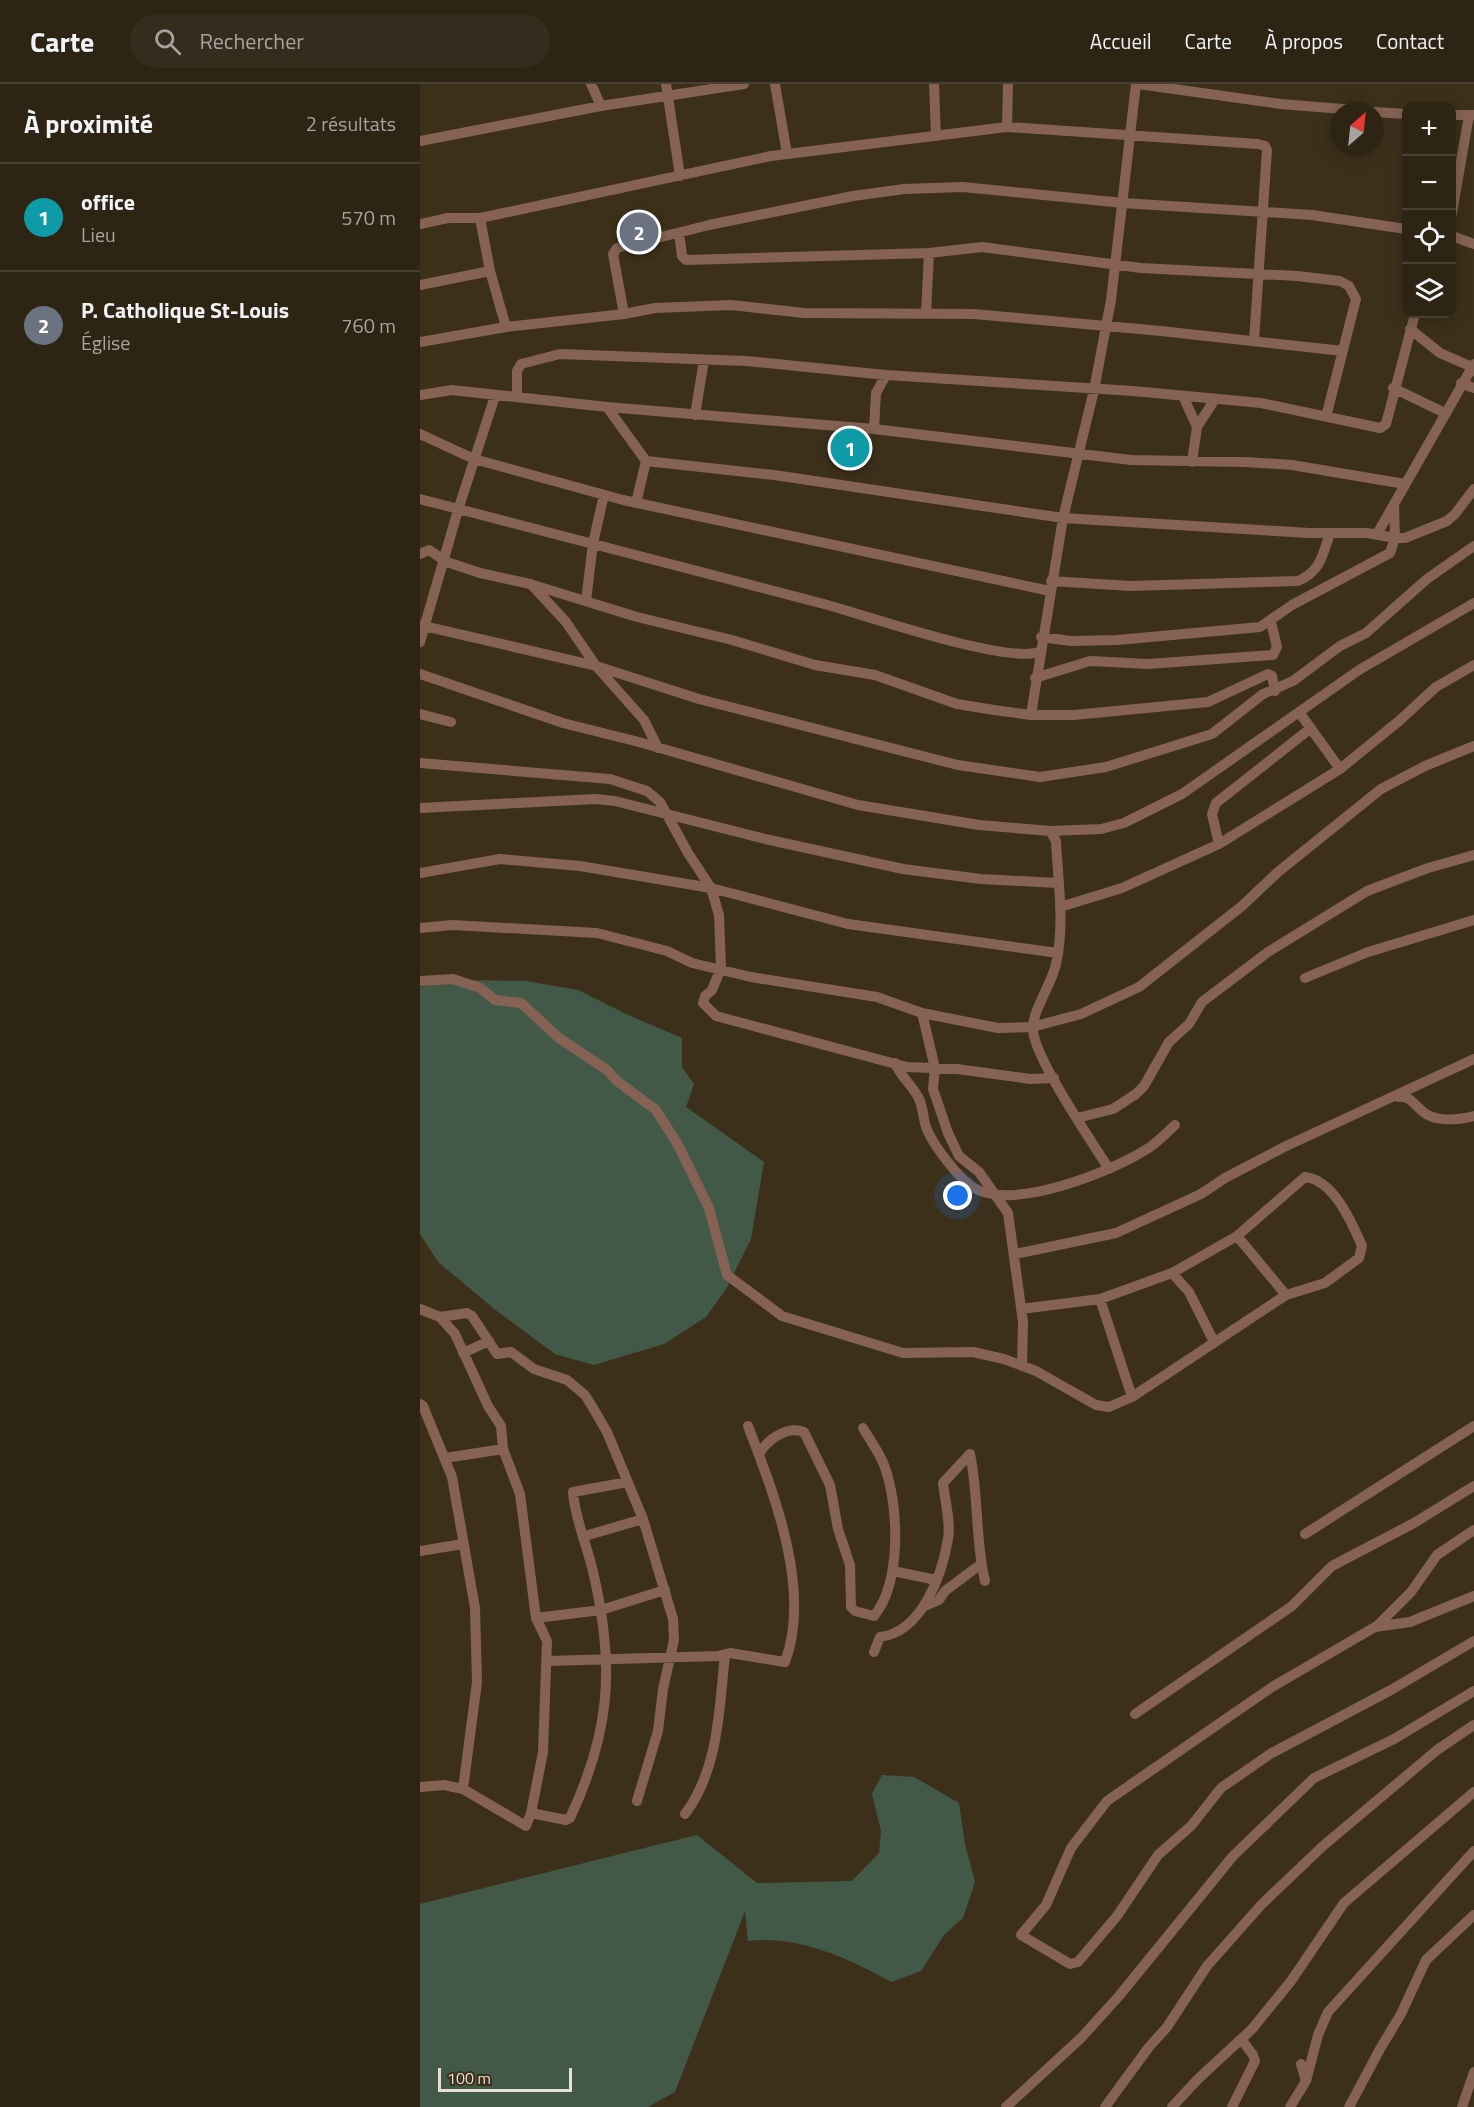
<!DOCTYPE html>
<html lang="fr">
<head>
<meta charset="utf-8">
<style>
	body { margin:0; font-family:"Titillium Web",sans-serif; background:#352c1d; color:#f1f3f6 }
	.controls { position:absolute; right:18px; top:18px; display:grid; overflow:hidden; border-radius:12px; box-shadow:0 3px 15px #0003 }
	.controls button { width:54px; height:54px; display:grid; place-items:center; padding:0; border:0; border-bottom:2px solid #484134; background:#2d2414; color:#f1f3f6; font:30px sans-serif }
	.compass { position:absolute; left:910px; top:18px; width:54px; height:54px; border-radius:50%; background:#2d2414; box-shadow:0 3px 15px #0003; rotate:27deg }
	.scale { position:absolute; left:18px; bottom:15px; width:134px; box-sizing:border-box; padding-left:6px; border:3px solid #e7dfd2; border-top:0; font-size:16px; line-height:21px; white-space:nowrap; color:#e7dfd2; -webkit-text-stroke:4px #3c301a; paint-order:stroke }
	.you { position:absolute; left:538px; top:1112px; width:21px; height:21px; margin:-15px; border:4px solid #fff; border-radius:50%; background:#1a73e8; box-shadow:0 0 0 9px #1a73e833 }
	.badge { display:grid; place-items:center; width:39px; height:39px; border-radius:50%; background:#b45309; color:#fff; font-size:20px; font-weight:700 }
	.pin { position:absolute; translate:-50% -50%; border:3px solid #fff; box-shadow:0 2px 6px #0006 }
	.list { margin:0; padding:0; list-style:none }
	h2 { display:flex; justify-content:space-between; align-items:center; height:78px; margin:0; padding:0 24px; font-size:26px }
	h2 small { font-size:20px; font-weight:400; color:#a7a4a0 }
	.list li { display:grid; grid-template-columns:39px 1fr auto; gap:18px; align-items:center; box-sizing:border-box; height:108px; padding:0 24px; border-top:2px solid #484134 }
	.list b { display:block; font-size:22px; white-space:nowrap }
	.list p { margin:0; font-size:20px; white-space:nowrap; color:#a7a4a0 }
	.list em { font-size:20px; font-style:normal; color:#a7a4a0 }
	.icon { flex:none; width:33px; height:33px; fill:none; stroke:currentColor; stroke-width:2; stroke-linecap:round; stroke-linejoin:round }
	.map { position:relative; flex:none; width:1054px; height:2023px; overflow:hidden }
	header { display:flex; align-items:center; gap:36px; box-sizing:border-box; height:84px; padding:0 30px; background:#2d2414; border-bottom:2px solid #484134 }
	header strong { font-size:28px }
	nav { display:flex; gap:33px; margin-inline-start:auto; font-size:21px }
	.search { width:420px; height:54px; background:#352c1d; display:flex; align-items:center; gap:15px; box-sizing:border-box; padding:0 21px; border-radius:33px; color:#a7a4a0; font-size:22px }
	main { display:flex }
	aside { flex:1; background:#2d2414 }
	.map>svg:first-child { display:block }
	.green { fill:#435948 }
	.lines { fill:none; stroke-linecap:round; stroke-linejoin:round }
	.minor { stroke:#856254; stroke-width:10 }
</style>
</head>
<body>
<header>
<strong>Carte</strong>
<div class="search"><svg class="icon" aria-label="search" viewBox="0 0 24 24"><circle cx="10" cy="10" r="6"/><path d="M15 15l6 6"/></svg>Rechercher</div>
<nav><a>Accueil</a><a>Carte</a><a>À propos</a><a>Contact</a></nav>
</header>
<main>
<aside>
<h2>À proximité<small>2 résultats</small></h2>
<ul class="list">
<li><span class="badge" style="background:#0f9aa8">1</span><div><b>office</b><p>Lieu</p></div><em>570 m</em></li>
<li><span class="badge" style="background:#6b7280">2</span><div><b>P. Catholique St-Louis</b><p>Église</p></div><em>760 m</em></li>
</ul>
</aside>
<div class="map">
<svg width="1054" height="2023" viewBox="0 0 1054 2023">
	<rect width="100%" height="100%" fill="#3c301a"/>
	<path class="green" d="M35,896L106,897L158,906L208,931L262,954V983L274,1000L266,1023L344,1078L331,1155L306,1205L286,1233L244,1260L174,1281L135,1270L78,1228L18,1178L0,1150V903Z
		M462,1691L494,1693L539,1719L545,1760L555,1798L543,1834L524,1851L501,1887L471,1898C429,1874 377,1851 328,1857L325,1827L255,2008L228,2023H0V1820L277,1751L337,1799L432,1797L459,1769L461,1747L452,1710Z"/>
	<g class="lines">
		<path class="minor" d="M171,0L181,22
			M246,0L260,92
			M355,0L367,70
			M514,0L516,52
			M718,0L861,20L947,27
			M955,28L986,30
			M1032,31H1054
			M587,43L588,0
			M0,57L181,22L324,0
			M1032,129L1049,31
			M60,134L70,187
			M0,140L28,134H60L351,72L587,43L838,60L845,62L847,66L834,257
			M259,149L262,172L266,176L509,169L562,163L721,184L877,192L920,197L929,202L936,215L906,333
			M1032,152L1054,160
			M0,201L70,187L86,243
			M204,230L235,224L311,221L384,229L554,230L741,247L923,267
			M506,230L509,169
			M990,245L1020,269L1052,283L1054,287
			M0,258L86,243L204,230L193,170L197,164L289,141L433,112L484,105L543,103L703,119L892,131L986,145
			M1041,299L1054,304
			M973,304L1025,329
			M0,311L32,306L187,323L454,345L711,376L825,378L872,381L985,400
			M763,312L777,343
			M97,313V287L101,280L140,270L326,277L466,291L713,307L841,319L960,344L966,340L995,230
			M187,323L226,377L354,391L643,434L889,449H947L975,454H985L1027,437L1035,430L1054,405
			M275,331L284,276
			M454,345L456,309L466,291
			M0,350L54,375L203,416L630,507
			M772,378L777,343L795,315
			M0,415C134,451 269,484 404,520C445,531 586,580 619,568
			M216,419L226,377
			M957,450L1054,280
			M0,470L9,466L27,478L60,489L110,500L217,533L312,556L395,581L455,591L537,620L574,626L611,631H654L788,618L848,590L852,592L855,607
			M631,497L711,502L878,497C901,487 902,472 910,449
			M111,500L146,538L176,582L224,636L238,664
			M166,517L173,459L184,411
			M0,541L176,582L279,615L538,681L620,693L686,683L792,650L843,610L873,597L920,562L946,549L1007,495L1054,462
			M621,553L651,557L697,556L840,543L872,521L970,469L975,454L974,420
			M0,558L38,426L75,312
			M0,590L143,639L219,658L438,721L559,741L630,747L636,757C638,797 645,841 636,880C632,900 612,927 613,945C613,972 672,1058 689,1085
			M615,594L670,577L728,580L853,571L857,563L851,538
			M879,628L920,685
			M0,630L31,638
			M611,631L643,434L674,306L691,216L716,0
			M0,679L190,695L227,707L240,718L268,769L291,804L299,831L301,884L292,906L285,912L283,919L296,932L487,983L537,985L611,995L634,994
			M0,724L175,715L195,717L345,755L483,785L561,795L638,799
			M630,747L681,745L704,739L762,710L939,586L1054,519
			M799,760L792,730L796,719L891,644
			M0,789L80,775L160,782L291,804L428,840L638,869
			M640,823L702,804L799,760L920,685L979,637L1016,603L1054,581
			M0,844L32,841L177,849L247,867L272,879L331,893L457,913L502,929L578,944L612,943L661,930L719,903L822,822L858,788L961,705L1005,682L1054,662
			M885,894L948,868L1054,836
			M0,897L33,895L60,904L75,916L101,919L139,954L187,986L197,997L236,1026L258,1061L289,1124L307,1191L362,1232L483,1269L553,1268L584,1275L616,1287L676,1321L689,1323L712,1313L866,1211L905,1199L939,1174L942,1162C932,1139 914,1096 885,1093L817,1152L752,1189L680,1215L601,1225
			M502,929L515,984L513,1005L528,1049L539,1072L559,1088L588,1129L603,1238L602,1282
			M475,979C481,993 491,1000 498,1013C503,1021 503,1034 506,1043C512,1060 539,1095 554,1104C594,1127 691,1088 727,1065C737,1059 746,1049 755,1041
			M978,1013C992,1010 998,1028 1010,1032C1023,1038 1041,1035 1054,1032
			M657,1034L693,1025L716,1010L724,1002L749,958L769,940L782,918L848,868L947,807L1008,784L1054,771
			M817,1152L866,1211
			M595,1170L696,1149L781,1110L805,1094L864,1063L1054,975
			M752,1189L769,1208L794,1258
			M680,1215L712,1313
			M0,1225L20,1233L47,1229L52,1232L77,1270L91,1268L114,1285L147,1296L165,1311L173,1324L187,1348L223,1435L253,1535L254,1556L243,1605L238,1647L217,1717
			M43,1269L69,1257
			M0,1320L3,1322L32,1393L55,1524L57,1598L43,1705
			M339,1370C347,1356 367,1341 384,1348L410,1401L418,1445L430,1481L431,1523L435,1527L454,1532C482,1498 479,1420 464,1381C459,1368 450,1356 443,1344
			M550,1370C559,1412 555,1457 565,1497
			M25,1374L83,1365
			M885,1450L1054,1342
			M165,1452L223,1435
			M0,1467L43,1460
			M473,1487L516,1496
			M1054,1512L990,1538L955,1543L852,1603L687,1717L651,1764L626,1821L601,1851L650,1880L658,1878L697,1832L738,1771L771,1742L801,1704L850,1670L971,1606L1054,1557
			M505,1522L519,1516L525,1507L561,1480
			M116,1534L181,1526L245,1506
			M956,1543L991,1508L1017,1471L1054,1446
			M454,1568L460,1553C502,1548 522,1491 528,1455C531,1439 525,1417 523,1399L550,1370
			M128,1577L298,1572L310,1569L365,1578C392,1506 354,1410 328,1342
			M715,1630L872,1522L912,1482L994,1439L1054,1402
			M0,1703L24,1701L43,1705L106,1742L111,1729L123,1668L127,1557L116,1534L100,1410L83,1365L81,1342L68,1322L35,1250L20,1233
			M111,1729L146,1736L150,1734C190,1649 195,1584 174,1492C169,1467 154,1432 153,1408L208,1398
			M265,1730C299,1685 299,1625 305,1571
			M886,1997L898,1951L908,1928L1054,1767
			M586,2023L661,1954L699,1912L813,1772L894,1694L974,1655L1054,1607
			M685,2023L729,1963L747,1943L787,1882L842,1820L903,1762L1017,1666L1054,1641
			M752,2023L778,1995L832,1945L871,1897L924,1819L1054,1708
			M812,2023L835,1977L833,1971L821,1955
			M870,2023L886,1997L881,1980
			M929,2023L960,1965L981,1930L1006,1876L1054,1831
			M1042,2023L1054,1988"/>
	</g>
</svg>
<div class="controls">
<button>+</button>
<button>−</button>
<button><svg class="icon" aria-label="locate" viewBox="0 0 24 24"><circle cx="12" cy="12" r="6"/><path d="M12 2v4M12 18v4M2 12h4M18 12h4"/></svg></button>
<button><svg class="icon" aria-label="layers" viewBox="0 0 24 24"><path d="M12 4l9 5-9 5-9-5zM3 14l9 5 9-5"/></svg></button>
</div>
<svg class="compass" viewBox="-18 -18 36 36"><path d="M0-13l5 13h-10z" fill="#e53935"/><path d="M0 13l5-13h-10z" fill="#a7a4a0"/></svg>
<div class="scale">100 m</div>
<div class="you"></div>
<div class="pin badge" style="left:430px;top:364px;background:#0f9aa8">1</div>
<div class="pin badge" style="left:219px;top:148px;background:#6b7280">2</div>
</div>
</main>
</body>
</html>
